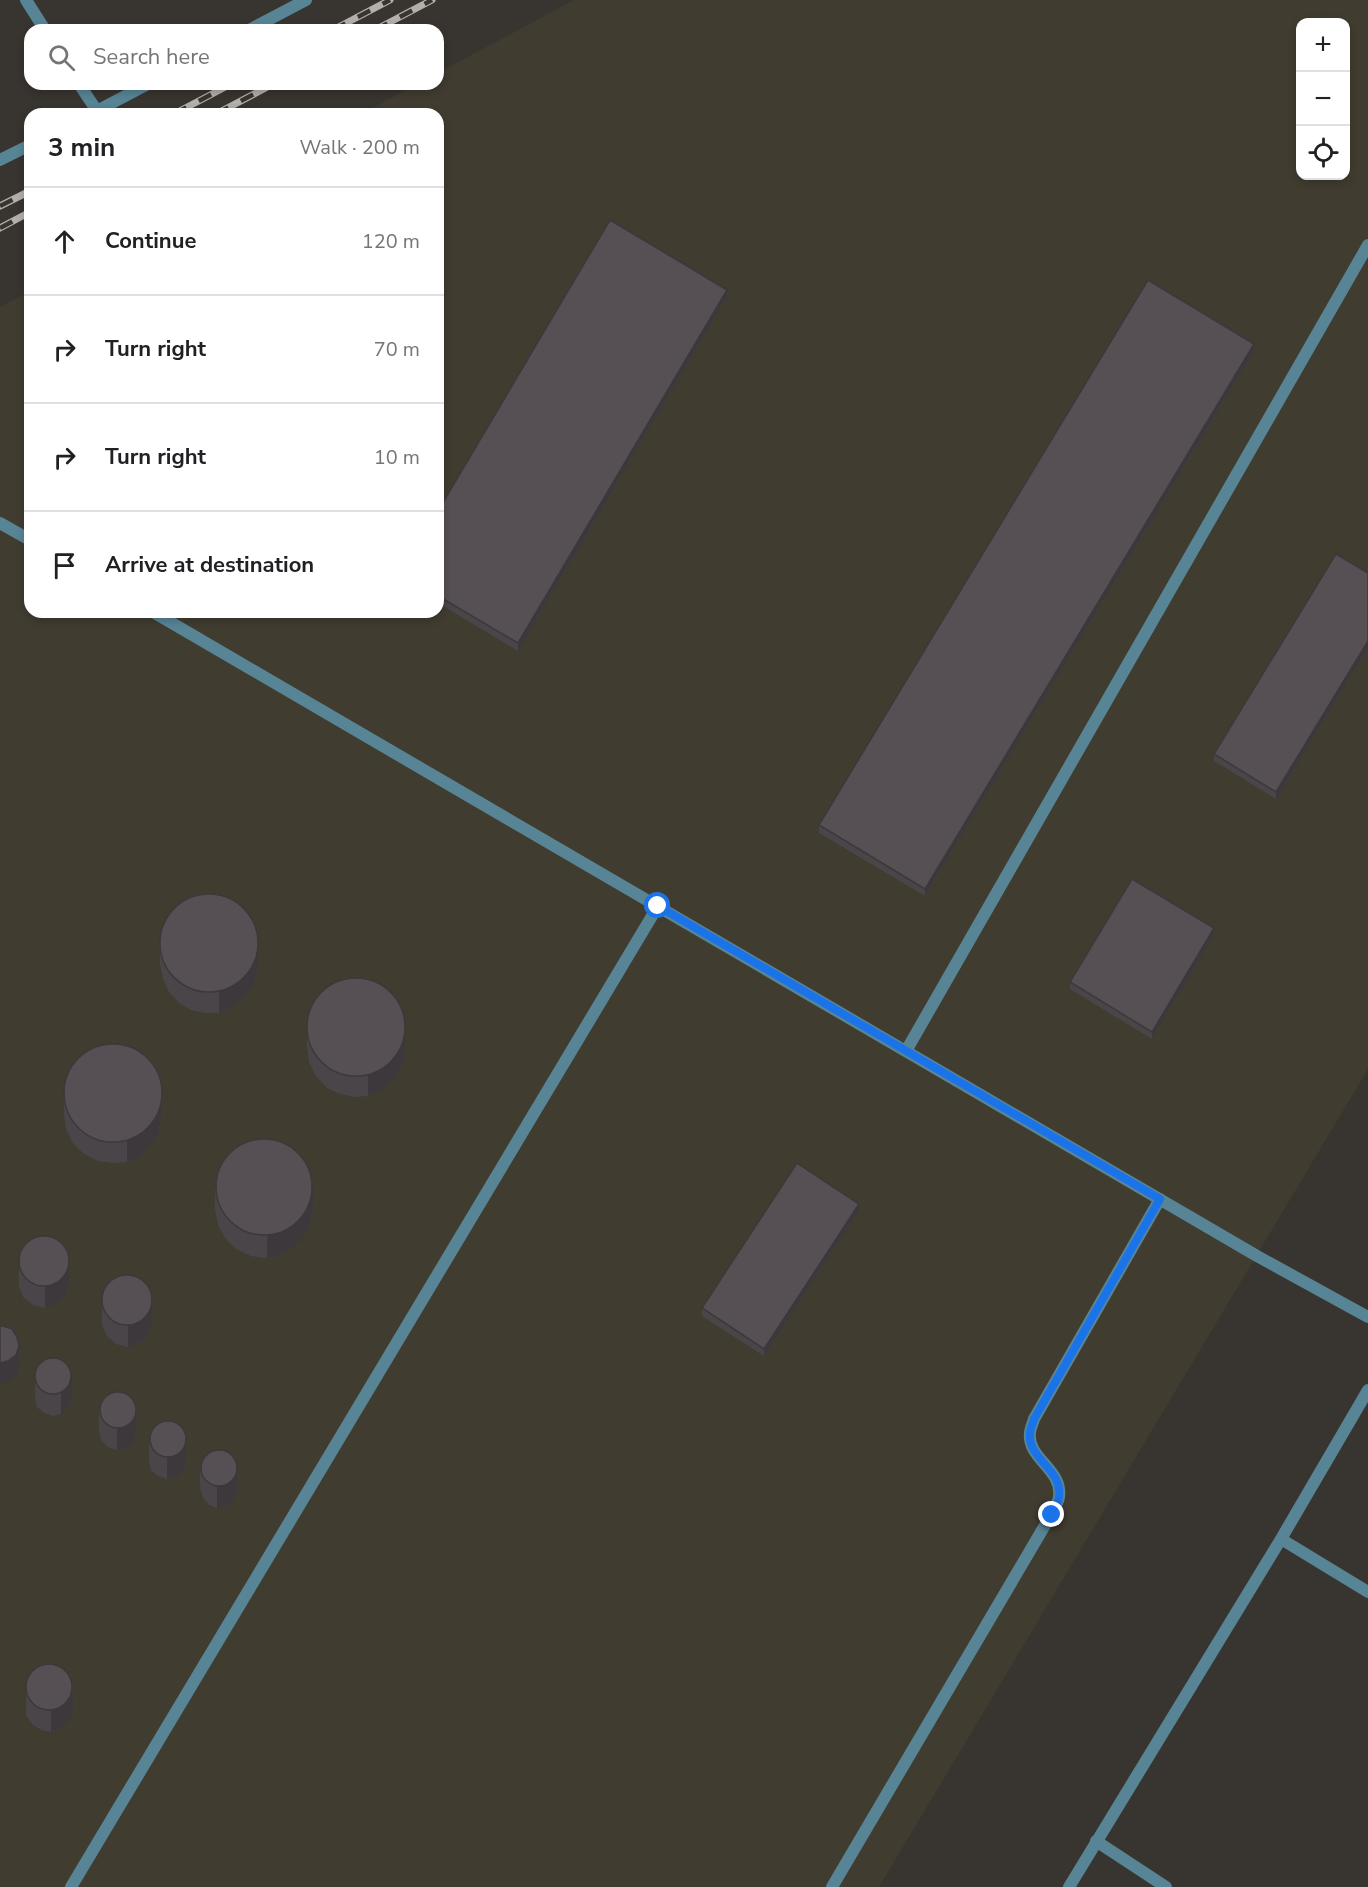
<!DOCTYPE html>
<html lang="en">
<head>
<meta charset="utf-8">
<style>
	body { margin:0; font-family:"Nunito Sans",sans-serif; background:#f2f2f2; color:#202124 }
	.controls { position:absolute; right:18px; top:18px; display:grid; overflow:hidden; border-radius:12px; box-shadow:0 3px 9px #0003 }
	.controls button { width:54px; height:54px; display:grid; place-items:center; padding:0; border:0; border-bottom:2px solid #e0e0e0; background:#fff; color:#202124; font:30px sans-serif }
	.stop { position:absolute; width:18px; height:18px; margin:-14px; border:4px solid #1a73e8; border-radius:50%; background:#fff }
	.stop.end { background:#1a73e8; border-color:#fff; box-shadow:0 2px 6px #0008 }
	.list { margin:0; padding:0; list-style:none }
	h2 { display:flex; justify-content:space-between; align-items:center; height:78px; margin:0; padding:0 24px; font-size:26px }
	h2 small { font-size:20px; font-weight:400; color:#757577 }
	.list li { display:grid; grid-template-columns:39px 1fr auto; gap:18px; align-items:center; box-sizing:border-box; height:108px; padding:0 24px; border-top:2px solid #e0e0e0 }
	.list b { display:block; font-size:22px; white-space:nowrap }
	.list em { font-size:20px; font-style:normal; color:#757577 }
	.icon { flex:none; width:33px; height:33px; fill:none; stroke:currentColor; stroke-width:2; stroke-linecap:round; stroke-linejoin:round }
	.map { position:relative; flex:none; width:1368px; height:1887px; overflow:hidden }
	.search { position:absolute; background:#fff; box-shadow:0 3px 9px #0003; left:24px; top:24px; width:420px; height:66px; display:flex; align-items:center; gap:15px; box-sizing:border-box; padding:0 21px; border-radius:18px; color:#757577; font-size:22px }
	.panel { position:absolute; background:#fff; box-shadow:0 3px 9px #0003; left:24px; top:108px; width:420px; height:510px; border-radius:18px }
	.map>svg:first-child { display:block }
	.built { fill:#413c30; fill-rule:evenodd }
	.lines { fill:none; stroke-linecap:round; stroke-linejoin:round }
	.service { stroke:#578596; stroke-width:12 }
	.minor { stroke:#578596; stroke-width:12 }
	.rail-casing { stroke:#b3b0ac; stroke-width:7 }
	.rail { stroke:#383530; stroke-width:4.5; stroke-dasharray:14; stroke-linecap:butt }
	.wall { fill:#4a4548 }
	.shaded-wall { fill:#3c383b }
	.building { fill:#565054; stroke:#3c383b; stroke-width:1.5 }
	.route { stroke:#1a73e8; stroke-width:8 }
</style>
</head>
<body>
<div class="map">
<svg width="1368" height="1887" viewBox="0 0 1368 1887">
	<rect width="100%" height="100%" fill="#383530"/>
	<path class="built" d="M574,0H1368V1069L879,1887H0V307L30,291V612H438V114H361L417,84H438V73ZM1300,22H1346V176H1300Z"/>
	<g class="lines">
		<path class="service" d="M26,0L45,30
			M79,84L97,111
			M0,523L30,540
			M153,612L1257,1256L1368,1317
			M906,1051L1368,245
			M71,1887L658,906
			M832,1887L1051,1515C1054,1509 1058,1503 1059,1497C1063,1469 1027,1459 1030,1433C1030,1429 1033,1423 1034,1419L1160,1199"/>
		<path class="minor" d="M249,30L306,0
			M91,114L148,84
			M0,160L30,145
			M1281,1539L1368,1592
			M1096,1841L1166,1887
			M1069,1887L1281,1539L1368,1390"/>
		<defs>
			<path id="rail" d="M333,30L390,0
				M375,30L432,0
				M174,114L231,84
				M216,114L273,84
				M0,206L30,191
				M0,228L30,212"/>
		</defs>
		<use href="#rail" class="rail-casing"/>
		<use href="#rail" class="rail"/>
	</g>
	<path class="wall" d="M727,297L518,651L438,603V511Z
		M1254,351L925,896L819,833V825Z
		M1368,573V648L1276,799L1214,761V754Z
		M1214,936L1152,1039L1070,989V982Z
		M160,943L258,970L253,985L244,998L233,1007L219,1013H205L191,1010L179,1003L169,992L163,979L160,964Z
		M307,1025L405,1056L400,1069L392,1081L381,1090L368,1096L354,1097L340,1094L327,1088L316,1076L309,1062L307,1046Z
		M64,1092L161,1120L158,1134L150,1146L140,1156L127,1162L112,1163L98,1161L84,1154L73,1143L66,1129L64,1114Z
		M215,1188L313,1209L310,1224L304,1236L294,1247L282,1254L267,1258L251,1256L236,1249L225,1238L218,1225L215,1209Z
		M859,1211L764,1356L702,1316V1308Z
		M19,1265L69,1285L65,1296L56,1304L45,1308L33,1305L23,1297L19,1286Z
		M102,1304L152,1324L148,1335L139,1343L128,1347L116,1344L107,1336L102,1325Z
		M35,1375L72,1399L68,1408L61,1414L53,1416L44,1413L37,1407L35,1397Z
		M99,1409L136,1433L133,1442L126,1448L117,1450L108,1447L101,1440L99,1430Z
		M149,1439L186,1463L183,1471L176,1477L167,1479L158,1476L151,1470L149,1460Z
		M200,1467L237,1491L234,1500L227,1506L217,1508L209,1505L203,1498L200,1488Z
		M26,1683L73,1713L68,1722L61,1729L51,1732L41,1730L32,1724L26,1715Z"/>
	<path class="shaded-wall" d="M727,290V297L518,651V643Z
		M1254,344V351L925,896V889Z
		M1368,641V648L1276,799V792Z
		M1214,928V936L1152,1039V1032Z
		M258,949V970L253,985L244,998L233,1007L219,1013V991Z
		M405,1035V1056L400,1069L392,1081L381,1090L368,1096V1075Z
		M161,1098V1120L158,1134L150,1146L140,1156L127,1162V1140Z
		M313,1188V1209L310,1224L304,1236L294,1247L282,1254L267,1258V1237Z
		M859,1204V1211L764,1356V1349Z
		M69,1264V1285L65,1296L56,1304L45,1308V1287Z
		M152,1303V1324L148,1335L139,1343L128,1347V1326Z
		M19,1346V1367L16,1376L8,1382L0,1384V1363Z
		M72,1378V1399L68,1408L61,1414V1393Z
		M136,1412V1433L133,1442L126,1448L117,1450V1429Z
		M186,1441V1463L183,1471L176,1477L167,1479V1458Z
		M237,1470V1491L234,1500L227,1506L217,1508V1487Z
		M73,1692V1713L68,1722L61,1729L51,1732V1711Z"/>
	<path class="building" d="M610,220L727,290L518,643L438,596V511Z
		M1148,280L1254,344L925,889L819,825Z
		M1336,554L1368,573V641L1276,792L1214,754Z
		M1132,879L1214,928L1152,1032L1070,982Z
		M160 943a49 49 0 1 1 98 0a49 49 0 1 1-98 0Z
		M307 1027a49 49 0 1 1 98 0a49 49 0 1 1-98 0Z
		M64 1093a49 49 0 1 1 98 0a49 49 0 1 1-98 0Z
		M216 1187a48 48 0 1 1 96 0a48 48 0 1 1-96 0Z
		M797,1163L859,1204L764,1349L702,1308Z
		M19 1261a25 25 0 1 1 50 0a25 25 0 1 1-50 0Z
		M102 1300a25 25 0 1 1 50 0a25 25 0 1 1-50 0Z
		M0,1326H3L12,1329L17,1337L19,1346L16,1355L8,1361L0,1363Z
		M35 1376a18 18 0 1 1 36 0a18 18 0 1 1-36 0Z
		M100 1410a18 18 0 1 1 36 0a18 18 0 1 1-36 0Z
		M150 1439a18 18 0 1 1 36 0a18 18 0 1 1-36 0Z
		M201 1468a18 18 0 1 1 36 0a18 18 0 1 1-36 0Z
		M26 1687a23 23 0 1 1 46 0a23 23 0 1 1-46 0Z"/>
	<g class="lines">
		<path class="route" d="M658,906L1160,1199L1034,1419C1033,1424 1030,1429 1030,1433C1027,1459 1063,1469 1059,1497C1058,1503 1054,1509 1052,1515"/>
	</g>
</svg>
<div class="controls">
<button>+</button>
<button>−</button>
<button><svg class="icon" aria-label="locate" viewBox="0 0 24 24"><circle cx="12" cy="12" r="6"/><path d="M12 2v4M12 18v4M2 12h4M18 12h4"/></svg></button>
</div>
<div class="stop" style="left:658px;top:906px"></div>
<div class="stop end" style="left:1052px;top:1515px"></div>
<div class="search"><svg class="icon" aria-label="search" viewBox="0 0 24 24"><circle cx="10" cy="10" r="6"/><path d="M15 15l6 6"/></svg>Search here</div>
<section class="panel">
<h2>3 min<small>Walk · 200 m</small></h2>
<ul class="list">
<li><svg class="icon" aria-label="ahead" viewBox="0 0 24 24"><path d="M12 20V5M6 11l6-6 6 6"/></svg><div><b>Continue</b></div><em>120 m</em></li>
<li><svg class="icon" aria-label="right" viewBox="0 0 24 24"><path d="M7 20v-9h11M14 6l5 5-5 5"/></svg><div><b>Turn right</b></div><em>70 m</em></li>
<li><svg class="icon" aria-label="right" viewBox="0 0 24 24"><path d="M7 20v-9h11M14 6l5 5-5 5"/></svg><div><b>Turn right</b></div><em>10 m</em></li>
<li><svg class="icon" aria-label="arrive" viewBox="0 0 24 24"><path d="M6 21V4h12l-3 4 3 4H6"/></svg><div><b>Arrive at destination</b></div></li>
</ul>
</section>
</div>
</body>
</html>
